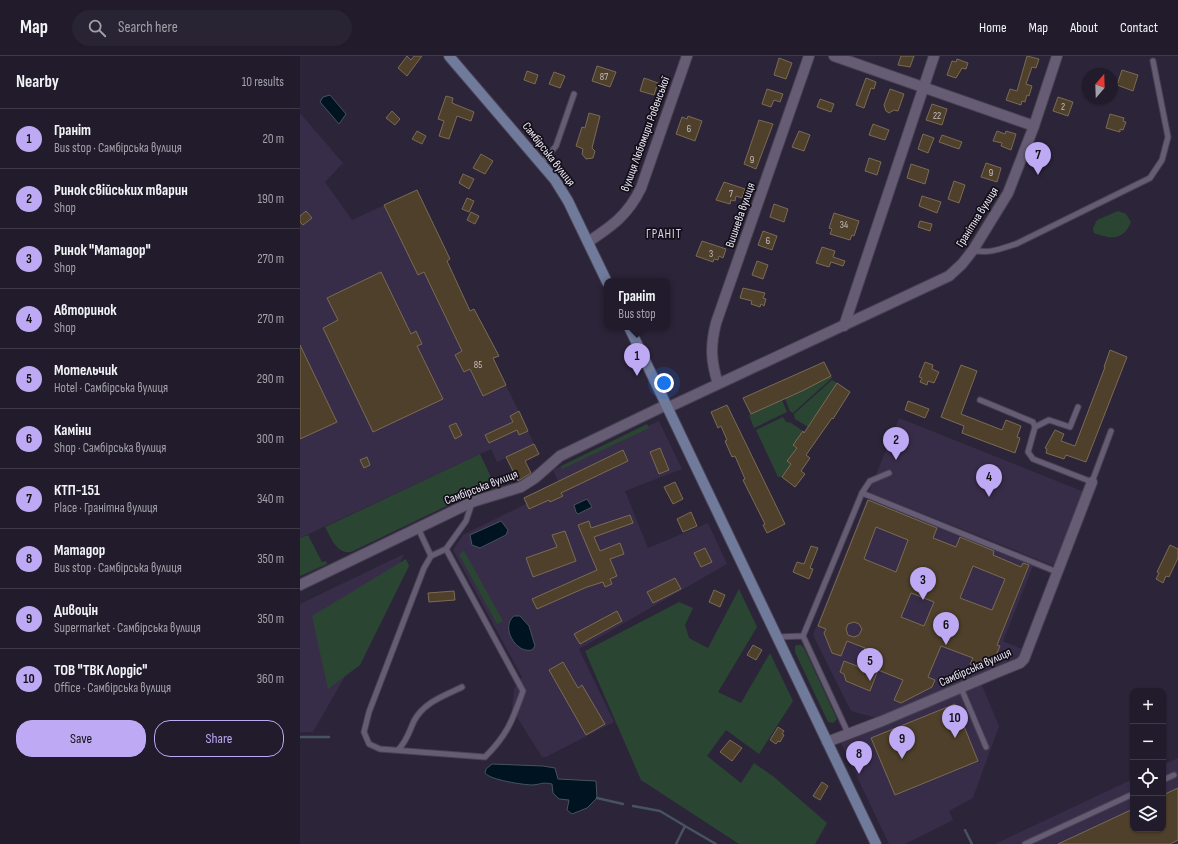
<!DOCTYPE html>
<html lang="en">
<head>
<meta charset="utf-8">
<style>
	body { margin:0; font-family:"Sofia Sans Condensed",sans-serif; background:#292433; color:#f1f3f6 }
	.controls { position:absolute; right:12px; bottom:12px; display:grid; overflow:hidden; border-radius:8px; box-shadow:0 1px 3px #0004 }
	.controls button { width:36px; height:36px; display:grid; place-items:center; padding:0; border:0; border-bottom:1px solid #3e3947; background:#211b2b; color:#f1f3f6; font:20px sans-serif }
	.compass { position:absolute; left:782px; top:12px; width:36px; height:36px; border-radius:50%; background:#211b2b; box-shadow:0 1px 3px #0004; rotate:19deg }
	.you { position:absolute; left:364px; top:327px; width:14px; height:14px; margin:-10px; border:3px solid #fff; border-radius:50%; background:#1a73e8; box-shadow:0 0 0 6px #1a73e833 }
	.badge { display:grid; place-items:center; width:26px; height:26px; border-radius:50%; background:#bea9f4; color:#111; font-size:13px; font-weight:700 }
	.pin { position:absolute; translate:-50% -33px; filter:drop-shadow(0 1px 2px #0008) }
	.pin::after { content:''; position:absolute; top:21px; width:14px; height:12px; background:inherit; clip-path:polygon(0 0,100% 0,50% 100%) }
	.popup { position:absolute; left:304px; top:222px; width:66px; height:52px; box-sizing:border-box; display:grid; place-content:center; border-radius:8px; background:#211b2b; filter:drop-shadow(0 1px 3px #0005); font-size:13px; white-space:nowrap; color:#a2a1a9 }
	.popup b { font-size:15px; color:#f1f3f6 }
	.popup::after { content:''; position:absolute; left:50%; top:100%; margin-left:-8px; border:8px solid transparent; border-top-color:#211b2b }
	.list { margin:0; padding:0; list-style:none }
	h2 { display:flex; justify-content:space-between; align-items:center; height:52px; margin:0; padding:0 16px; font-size:17px }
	h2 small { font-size:13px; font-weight:400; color:#a2a1a9 }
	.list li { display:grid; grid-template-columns:26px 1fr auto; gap:12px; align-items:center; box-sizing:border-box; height:60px; padding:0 16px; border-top:1px solid #3e3947 }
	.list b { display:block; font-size:15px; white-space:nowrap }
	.list p { margin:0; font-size:13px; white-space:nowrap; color:#a2a1a9 }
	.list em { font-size:13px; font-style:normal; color:#a2a1a9 }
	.actions { display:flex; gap:8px; padding:12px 16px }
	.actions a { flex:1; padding:9px 0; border:1px solid #bea9f4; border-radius:16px; text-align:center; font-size:14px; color:#bea9f4 }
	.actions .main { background:#bea9f4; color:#111 }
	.icon { flex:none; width:22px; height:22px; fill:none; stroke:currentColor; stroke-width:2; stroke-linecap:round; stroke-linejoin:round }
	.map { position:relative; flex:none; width:878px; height:788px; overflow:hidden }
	header { display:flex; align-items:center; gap:24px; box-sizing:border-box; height:56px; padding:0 20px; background:#211b2b; border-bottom:1px solid #3e3947 }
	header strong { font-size:19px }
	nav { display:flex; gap:22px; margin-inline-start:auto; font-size:14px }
	.search { width:280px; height:36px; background:#292433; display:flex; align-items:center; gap:10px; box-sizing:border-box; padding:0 14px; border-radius:22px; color:#a2a1a9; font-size:15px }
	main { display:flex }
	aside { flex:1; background:#211b2b }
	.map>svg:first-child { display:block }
	.built { fill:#382d48 }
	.green { fill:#2a4633 }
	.water { fill:#001320; stroke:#475360 }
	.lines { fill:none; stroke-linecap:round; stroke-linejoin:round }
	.stream { stroke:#475360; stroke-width:2.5 }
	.building { fill:#4e402a; stroke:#7a6b54; fill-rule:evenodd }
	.lane-casing { stroke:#494253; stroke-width:7 }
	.street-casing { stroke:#494253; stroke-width:12 }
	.secondary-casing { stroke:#494253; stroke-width:12 }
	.lane { stroke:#665d75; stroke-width:5 }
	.street { stroke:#665d75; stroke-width:10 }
	.secondary { stroke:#707a9b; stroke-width:10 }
	.labels { text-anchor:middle; stroke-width:3.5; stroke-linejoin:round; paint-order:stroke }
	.number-label { font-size:10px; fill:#c5bec3 }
	.street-label { font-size:12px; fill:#ede8f6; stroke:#130f19 }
	.neighbourhood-label { font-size:13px; letter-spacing:1px; fill:#dcd2ed; stroke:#130f19 }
</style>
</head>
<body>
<header>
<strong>Map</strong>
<div class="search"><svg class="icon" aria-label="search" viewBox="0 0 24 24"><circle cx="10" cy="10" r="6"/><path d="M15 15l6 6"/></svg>Search here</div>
<nav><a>Home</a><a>Map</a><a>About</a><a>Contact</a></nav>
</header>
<main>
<aside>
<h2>Nearby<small>10 results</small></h2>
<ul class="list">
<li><span class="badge">1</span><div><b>Граніт</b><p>Bus stop · Самбірська вулиця</p></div><em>20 m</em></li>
<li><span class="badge">2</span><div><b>Ринок свійських тварин</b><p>Shop</p></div><em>190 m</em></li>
<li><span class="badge">3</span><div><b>Ринок &quot;Матадор&quot;</b><p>Shop</p></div><em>270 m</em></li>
<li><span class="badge">4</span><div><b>Авторинок</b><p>Shop</p></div><em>270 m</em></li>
<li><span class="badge">5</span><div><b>Мотельчик</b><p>Hotel · Самбірська вулиця</p></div><em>290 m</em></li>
<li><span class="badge">6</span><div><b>Каміни</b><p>Shop · Самбірська вулиця</p></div><em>300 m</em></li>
<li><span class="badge">7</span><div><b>КТП-151</b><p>Place · Гранітна вулиця</p></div><em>340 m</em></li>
<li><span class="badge">8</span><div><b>Матадор</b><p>Bus stop · Самбірська вулиця</p></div><em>350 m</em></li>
<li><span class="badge">9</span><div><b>Дивоцін</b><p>Supermarket · Самбірська вулиця</p></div><em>350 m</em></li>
<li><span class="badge">10</span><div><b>ТОВ &quot;ТВК Лордіс&quot;</b><p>Office · Самбірська вулиця</p></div><em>360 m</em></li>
</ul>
<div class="actions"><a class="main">Save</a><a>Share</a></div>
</aside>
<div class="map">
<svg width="878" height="788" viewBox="0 0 878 788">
	<rect width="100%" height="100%" fill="#2c2439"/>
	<path class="built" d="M0,57L43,107L25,126L52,164L117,134L150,203L147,205L170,254L174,253L199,300L193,302L239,398L225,405L232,419L218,426L206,402L197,406L191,393L0,482Z
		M599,362L784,436L754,510L569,436Z
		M359,365L382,413L325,435L348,492L408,467L427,508L279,593L314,666L246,701H242L212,653L214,633L222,621L153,494L163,479L226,448L224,441L258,425L253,414Z
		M567,443L733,510L703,585L722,593L718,603L576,662L551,655L513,579Z
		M104,498L67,582L13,676H0V548Z
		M681,627L699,670L673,742L649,755L653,764L605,788H589L540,685Z
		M878,702V788H695L833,723V773H863V709Z"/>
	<path class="green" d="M818,155L826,158L831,166C823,185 811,183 794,177L793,172L797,164Z
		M531,320L532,322L493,357L490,355L485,343Z
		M532,324L537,327L508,371L495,363L494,358Z
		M482,344L487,356L454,372L449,359Z
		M483,361L486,366L491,367L503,375L493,389L497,392L487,405L491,408L482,421H478L456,374Z
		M347,368L349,372L262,413L261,410Z
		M180,398L192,423L190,429L51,496C36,498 31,481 25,471Z
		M8,479L22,506L26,505L27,508L0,520V482Z
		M164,495L203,565L197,568L159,498Z
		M106,503L109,510L60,609L28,633L12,560Z
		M439,533L457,571L418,636L441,647L470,597L493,645L459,698L426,674L407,700L441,727L454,707L474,721L527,767L515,788H439L341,724L285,595L379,546L393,552L385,569L389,582L408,592Z
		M497,589H501L504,592L537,663L533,667L528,666L495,596V590Z"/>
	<path class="water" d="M30,39L46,58L39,68L20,46L23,41Z
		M287,443L292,451L278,458L276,456L274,449Z
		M201,465L208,474L206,479L180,492L172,489L170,479Z
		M214,560H220L229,570L235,590L232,594C216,598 200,571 214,560Z
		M192,708L243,710L255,712L258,723L296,725L297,742L287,752L272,758L267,754L269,744L259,743L253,737L252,728C242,726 242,728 233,729C224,729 190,724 185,717L186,713Z"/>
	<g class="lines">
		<path class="stream" d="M0,681H29
			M297,742L323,748
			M333,750L360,755L385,770
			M665,774L672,788
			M376,788L385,770L416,788"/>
	</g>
	<path class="building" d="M107,0L111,4L114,0H122L107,20L98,12Z
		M601,0H614L610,11L598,9Z
		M727,0L739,3L736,12L732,11L726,28L732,30L729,40L727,39L725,46L722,45L721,49L706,44L710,33L717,35Z
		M479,2L492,7L486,23L474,19Z
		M657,3L668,7L666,13L662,12L656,22L647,19L652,5L656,6Z
		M297,10L316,16L310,31L292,25Z
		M822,14L838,19L833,35L817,29Z
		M227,15L238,19L235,28L224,24Z
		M254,16L265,20L260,32L249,28Z
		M344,22L358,27L354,39L340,35Z
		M566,22L576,26L574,33L571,32L564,52L556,49Z
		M467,33L483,38L480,46L474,44L471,51L462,48Z
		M590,33L604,38L598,55L594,54L589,57L586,55L584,49Z
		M146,40L153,42L152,47L174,56L171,65L157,60L149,83L139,80L144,65L138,63Z
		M758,41L773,46L768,60L753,55Z
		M520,43L534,48L531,56L517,51Z
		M632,48L647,53L642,69L626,64Z
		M92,55L100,63L95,69L86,62Z
		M289,57L300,60L292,92L295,95L293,102L286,103L282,98L283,93L276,90L282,71L285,72Z
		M810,58L824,62L823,65L826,66L823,74L820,73V76L806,72Z
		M388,60L402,65L395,85L376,78L382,61L387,63Z
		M459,64L473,68L456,113L444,108Z
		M573,68L589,74L585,84L569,79Z
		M117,75L126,80L122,88L112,83Z
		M499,75L510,79L504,95L492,91Z
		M697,75L705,78L706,75L716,78L711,94L701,90L702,87L693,85Z
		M623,78L634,82L628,97L618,93Z
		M642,79L662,86L659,93L639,86Z
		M181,98L193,105L185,118L173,112Z
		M569,102L581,106L577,119L565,115Z
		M686,107L701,112L697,126L681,121Z
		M611,108L629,114L625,128L607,122Z
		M163,118L174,123L169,133L159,127Z
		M654,125L665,129L659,147L648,143Z
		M424,126L445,133L442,142L436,140L435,145L431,144L430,148L416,144Z
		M117,134L150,203L147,205L170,255L174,253L199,300L193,302L206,329L183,340L170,313L164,316L155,299L162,295L124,216L118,219L84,149Z
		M622,140L641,146L637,157L619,150Z
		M167,142L174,145L169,156L162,153Z
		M474,148L488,153L484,166L470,161Z
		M6,155L12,162L3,169L0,166V160Z
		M171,156L179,160L175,168L167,164Z
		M534,157L559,165L554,180L552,179L550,184L530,178L532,173L529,172Z
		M620,165L632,168L630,175L618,171Z
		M463,175L477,180L472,194L458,189Z
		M402,185L426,193L423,202L419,200L418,204L414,203L413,206L396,200Z
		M522,191L535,195L533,201L545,205L543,210L531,206L529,211L516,207Z
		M457,205L468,209L463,223L452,219Z
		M81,216L111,278L116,275L122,288L117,290L143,343L73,376L23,272L38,264L27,242Z
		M443,232L465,237L463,242L466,243L464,250L461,248L460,251L451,248L452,245L440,242Z
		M0,289L37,366L0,383Z
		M810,294L827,301L786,406L766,399L764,403L746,397L747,393L745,392L755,374L764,378L761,385L775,390L805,311H804Z
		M524,306L531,320L502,335L451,358L443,342Z
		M625,306L633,309L632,313L639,316L634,327L628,325L627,329L620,326L622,322L619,321Z
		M661,309L677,315L661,358L702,374L706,364L721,370L717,381L720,382L715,397L662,377L664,370L641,361Z
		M537,327L550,336L533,363L532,362L506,399L510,402L501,415L505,418L495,431L482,421L491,408L487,405L497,392L493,389L503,375L504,377Z
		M608,345L629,353L625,362L605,354Z
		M427,349L485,468L467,477L463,469L465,468L443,424L445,423L435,400L432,401L425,385L427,384L421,370L418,372L411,356Z
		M219,355L228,375L219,379L217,374L189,387L185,379L213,366L210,360Z
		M156,367L162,379L155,383L149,370Z
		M234,388L239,398L225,405L231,417L218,425L206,401Z
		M360,392L369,414L359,418L350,396Z
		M323,394L328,405L261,437L263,440L250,446L249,444L229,453L224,442Z
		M67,401L70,409L64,412L60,404Z
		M375,426L383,443L373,448L364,431Z
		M568,444L637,472L633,482L656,491L660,481L694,495L693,499L721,511L723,507L729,509L697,589L700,590L692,609L681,605L679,611L670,608L673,602L641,590L628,621L635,624L632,631L601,647L594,644L603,624L578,614L570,635L546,625L544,618L540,616L544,605L570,615L575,601L563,597L565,592L547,585L541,600L532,597L524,577L526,573L518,570ZM576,471L608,484L596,516L564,503ZM673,510L705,523L692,554L660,542ZM611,537L634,546L624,570L601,561ZM554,566L559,568L562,573L559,579L554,581L548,579L546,573L548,568Z
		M391,456L397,470L383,476L377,463Z
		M330,459L333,467L294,481L300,495L320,487L324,498L310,503L317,520L310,523L312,528L305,531L303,526L287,531L237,553L232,543L297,514L278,469L289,465L291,472Z
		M265,475L276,505L233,521L226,502L257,491L252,479Z
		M870,489L878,493V502L869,521L866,520L863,527L856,523L859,517L857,516Z
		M511,490L518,492L510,512L513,513L509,523L493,516L497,506L504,508Z
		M405,492L412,506L401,511L394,497Z
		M375,522L381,533L353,547L347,536Z
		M414,534L425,539L420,551L409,546Z
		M154,535L155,544L129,546L128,537Z
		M317,555L322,565L280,588L274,578Z
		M453,589L462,594L456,604L447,599Z
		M263,606L278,632L282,629L305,668L286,679L249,614Z
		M655,648L678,705L595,739L571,682Z
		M478,671L484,675L482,678L484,679L480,686L478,685L476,688L470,684Z
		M430,684L442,692L432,705L420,696Z
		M522,726L528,730L520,744L513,740Z
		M878,732V784L870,788H758L833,753V773H863V739Z"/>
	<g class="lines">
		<defs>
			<path id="lane" d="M242,107L256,90L274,38
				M673,194C689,198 700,193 716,188L850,122L862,104L868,81L853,5
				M680,344L733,366L735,371L728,396L733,403L792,426L811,375
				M735,371L749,364L770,371L778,351
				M562,437L570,425L589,417
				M118,472L131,500
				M146,493L131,500L124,512L69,656L64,676L69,688L80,693L185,701C208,678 212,665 223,635L146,493L166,465L172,447
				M477,581L503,580
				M661,632L686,691
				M548,677L503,580L562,437L757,516
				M98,694C107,685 109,676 114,665C124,646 144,640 162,631
				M863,724L874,719
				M725,788L833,738"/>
			<path id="street" d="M534,0L734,70
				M288,186C312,170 328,159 341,132L387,0
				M544,270L634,0
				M418,328C411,305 410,291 416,267L509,0
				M367,352L649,220L662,208L673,194L708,137L734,70L757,0
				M0,529L172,446L221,431L235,422L260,400L366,349
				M527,686L582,665L698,616L720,607L724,603L792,426"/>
			<path id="secondary" d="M149,0L255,124L268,145L307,226
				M329,271L576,788"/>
		</defs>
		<use href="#lane" class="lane-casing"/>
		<use href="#street" class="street-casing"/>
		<use href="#secondary" class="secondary-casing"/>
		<use href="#lane" class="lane"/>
		<use href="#street" class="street"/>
		<use href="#secondary" class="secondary"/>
	</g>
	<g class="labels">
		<g class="number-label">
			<text x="304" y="24">87</text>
			<text x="763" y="54">2</text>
			<text x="637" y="63">22</text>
			<text x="389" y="76">6</text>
			<text x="452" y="107">9</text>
			<text x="691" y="120">9</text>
			<text x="431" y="141">7</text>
			<text x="544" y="172">34</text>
			<text x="468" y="188">6</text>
			<text x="411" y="201">3</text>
			<text x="178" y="312">85</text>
		</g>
		<g class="street-label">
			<text transform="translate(345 78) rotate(-70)" y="4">вулиця Любомири Ровенської</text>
			<text transform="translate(249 98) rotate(52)" y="4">Самбірська вулиця</text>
			<text transform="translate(440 159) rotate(-71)" y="4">Вишнева вулиця</text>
			<text transform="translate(677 161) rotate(-58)" y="4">Гранітна вулиця</text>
			<text transform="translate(181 431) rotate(-21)" y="4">Самбірська вулиця</text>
			<text transform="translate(675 611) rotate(-24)" y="4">Самбірська вулиця</text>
		</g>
		<g class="neighbourhood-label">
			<text x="364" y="182">ГРАНІТ</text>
		</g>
	</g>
</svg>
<div class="controls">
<button>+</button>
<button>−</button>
<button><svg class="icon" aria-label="locate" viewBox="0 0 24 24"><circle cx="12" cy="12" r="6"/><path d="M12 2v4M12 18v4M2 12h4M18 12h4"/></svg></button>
<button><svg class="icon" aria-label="layers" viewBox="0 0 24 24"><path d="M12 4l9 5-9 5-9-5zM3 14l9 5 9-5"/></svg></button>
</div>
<svg class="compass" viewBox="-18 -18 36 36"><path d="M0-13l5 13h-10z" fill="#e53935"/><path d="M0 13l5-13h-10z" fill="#a2a1a9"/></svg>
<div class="you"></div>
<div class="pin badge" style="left:337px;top:320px">1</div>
<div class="popup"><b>Граніт</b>Bus stop</div>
<div class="pin badge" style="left:596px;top:404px">2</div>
<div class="pin badge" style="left:623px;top:544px">3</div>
<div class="pin badge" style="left:689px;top:441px">4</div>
<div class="pin badge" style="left:570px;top:625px">5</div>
<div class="pin badge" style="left:646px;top:589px">6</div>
<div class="pin badge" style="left:738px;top:119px">7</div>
<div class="pin badge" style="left:559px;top:718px">8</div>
<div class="pin badge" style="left:602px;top:703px">9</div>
<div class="pin badge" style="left:655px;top:682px">10</div>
</div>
</main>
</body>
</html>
